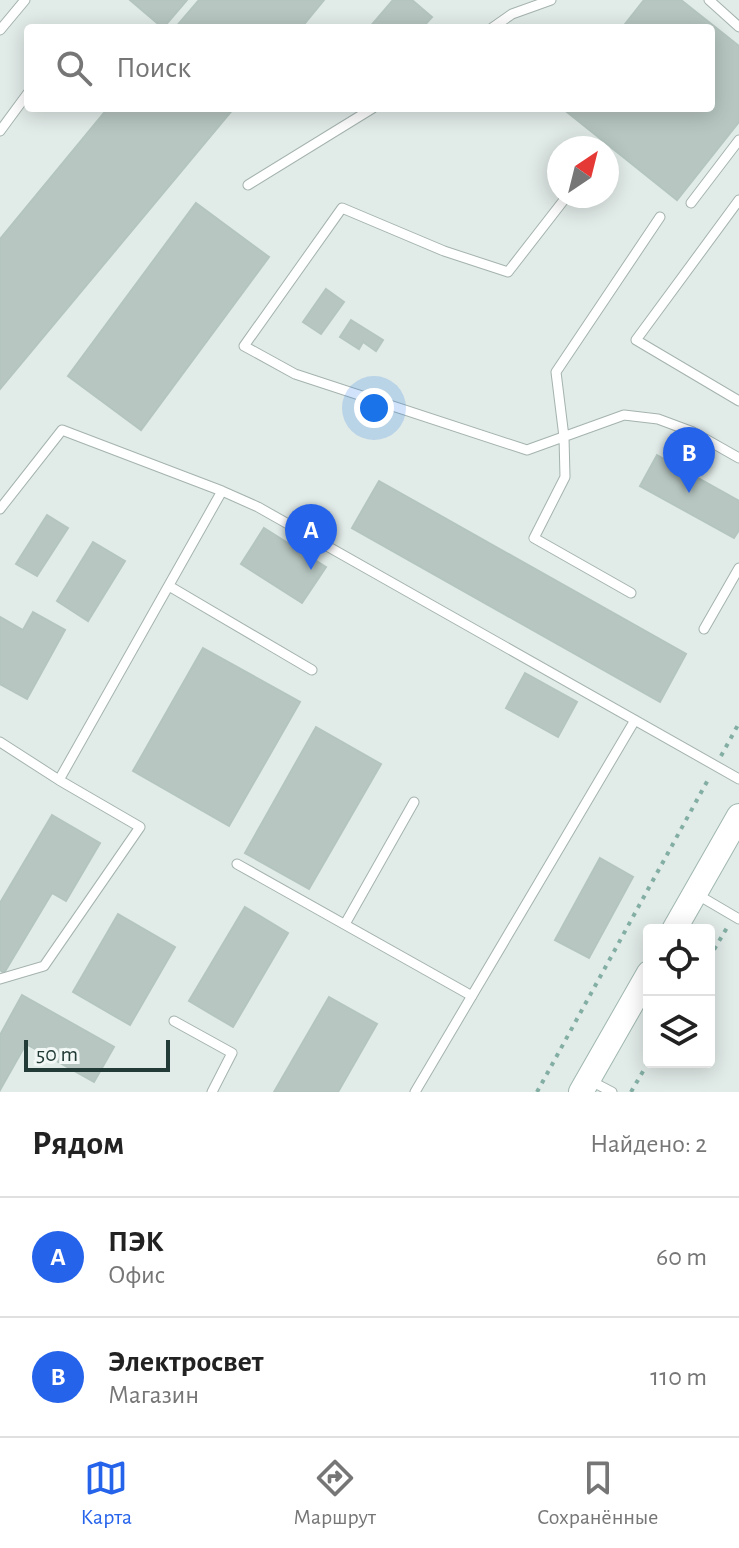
<!DOCTYPE html>
<html lang="ru">
<head>
<meta charset="utf-8">
<style>
	body { margin:0; font-family:"Alegreya Sans",sans-serif; background:#f2f2f2; color:#222 }
	.controls { position:absolute; right:24px; bottom:24px; display:grid; overflow:hidden; border-radius:8px; box-shadow:0 4px 20px #0003 }
	.controls button { width:72px; height:72px; display:grid; place-items:center; padding:0; border:0; border-bottom:2px solid #e0e0e0; background:#fff; color:#222; font:40px sans-serif }
	.compass { position:absolute; left:547px; top:136px; width:72px; height:72px; border-radius:50%; background:#fff; box-shadow:0 4px 20px #0003; rotate:35deg }
	.scale { position:absolute; left:24px; bottom:20px; width:146px; box-sizing:border-box; padding-left:8px; border:4px solid #223b36; border-top:0; font-size:22px; line-height:28px; white-space:nowrap; color:#223b36; -webkit-text-stroke:6px #f2f8f5; paint-order:stroke }
	.you { position:absolute; left:374px; top:408px; width:28px; height:28px; margin:-20px; border:6px solid #fff; border-radius:50%; background:#1a73e8; box-shadow:0 0 0 12px #1a73e833 }
	.badge { display:grid; place-items:center; width:52px; height:52px; border-radius:50%; background:#2563eb; color:#fff; font-size:26px; font-weight:700 }
	.pin { position:absolute; translate:-50% -66px; filter:drop-shadow(0 2px 4px #0008) }
	.pin::after { content:''; position:absolute; top:42px; width:28px; height:24px; background:inherit; clip-path:polygon(0 0,100% 0,50% 100%) }
	.list { margin:0; padding:0; list-style:none }
	h2 { display:flex; justify-content:space-between; align-items:center; height:104px; margin:0; padding:0 32px; font-size:34px }
	h2 small { font-size:26px; font-weight:400; color:#767676 }
	.list li { display:grid; grid-template-columns:52px 1fr auto; gap:24px; align-items:center; box-sizing:border-box; height:120px; padding:0 32px; border-top:2px solid #e0e0e0 }
	.list b { display:block; font-size:30px; white-space:nowrap }
	.list p { margin:0; font-size:26px; white-space:nowrap; color:#767676 }
	.list em { font-size:26px; font-style:normal; color:#767676 }
	.icon { flex:none; width:44px; height:44px; fill:none; stroke:currentColor; stroke-width:2; stroke-linecap:round; stroke-linejoin:round }
	.map { position:relative; flex:none; width:739px; height:1092px; overflow:hidden }
	.search { position:absolute; background:#fff; box-shadow:0 4px 20px #0003; left:24px; right:24px; top:24px; height:88px; display:flex; align-items:center; gap:20px; box-sizing:border-box; padding:0 28px; border-radius:8px; color:#767676; font-size:30px }
	.sheet { height:344px; background:#fff }
	nav { display:flex; justify-content:space-around; align-items:center; box-sizing:border-box; height:112px; border-top:2px solid #e0e0e0; background:#fff; font-size:22px; color:#767676 }
	nav a { display:grid; justify-items:center; gap:4px }
	nav .on { color:#2563eb }
	.map>svg:first-child { display:block }
	.building { fill:#b7c6c1; stroke:#b4c5bf; stroke-width:2 }
	.lines { fill:none; stroke-linecap:round; stroke-linejoin:round }
	.lane-casing { stroke:#a4b3af; stroke-width:11 }
	.secondary-casing { stroke:#a0b7b0; stroke-width:26 }
	.path { stroke:#83aea3; stroke-width:4; stroke-dasharray:4 6; stroke-linecap:butt }
	.lane { stroke:#fff; stroke-width:9 }
	.secondary { stroke:#fff; stroke-width:24 }
</style>
</head>
<body>
<div class="map">
<svg width="739" height="1092" viewBox="0 0 739 1092">
	<rect width="100%" height="100%" fill="#e1ebe8"/>
	<path class="building" d="M130,0H187L163,28Z
		M199,0H324L301,28H175Z
		M393,0H412L432,17L422,28H369Z
		M644,0H681L739,46V122L677,200L562,108H711V28H622Z
		M108,108H234L0,389V239Z
		M196,203L269,257L141,430L68,376Z
		M326,289L344,302L321,334L303,322Z
		M351,320L383,340L376,351L363,342L359,349L340,337Z
		M657,455L739,501V530L734,538L640,486Z
		M379,481L686,654L660,702L352,528Z
		M47,515L68,528L37,576L16,564Z
		M264,528L326,567L302,603L241,564Z
		M93,542L125,561L88,621L57,601Z
		M33,612L65,630L27,699L0,684V617L23,630Z
		M203,648L300,702L229,826L133,771Z
		M525,673L577,702L558,737L506,708Z
		M316,727L381,764L309,889L245,853Z
		M52,815L100,843L66,901L52,893L4,973L0,970V903Z
		M600,858L633,877L589,958L555,940Z
		M245,907L288,933L233,1027L189,1001Z
		M118,914L175,947L130,1025L73,992Z
		M22,995L114,1047L94,1082L26,1044L0,1090V1035Z
		M329,997L377,1024L338,1092H274Z"/>
	<g class="lines">
		<defs>
			<path id="lane" d="M709,0L739,27
				M492,28L512,14L551,0
				M0,30L25,0
				M0,131L28,93
				M248,185L373,108
				M567,196L508,272L444,251L342,208L244,346L295,374L527,450L624,415L658,419L693,432L739,458
				M739,200L636,340L739,401
				M691,203L739,140
				M0,509L62,430L222,491
				M169,586L312,670
				M631,593L534,538L565,477L564,437L556,372L660,217
				M704,629L739,568
				M0,742L59,780L140,827L44,966L0,979
				M59,780L222,491L258,507L739,779
				M237,864L472,996
				M698,895L739,919
				M345,924L414,802
				M174,1021L232,1053L212,1092
				M591,1081L612,1092
				M415,1092L635,720"/>
			<path id="secondary" d="M674,930L739,816
				M581,1092L649,973"/>
		</defs>
		<use href="#lane" class="lane-casing"/>
		<use href="#secondary" class="secondary-casing"/>
		<path class="path" d="M721,756L739,723
			M709,958L728,926
			M537,1092L709,778
			M631,1092L649,1061"/>
		<use href="#lane" class="lane"/>
		<use href="#secondary" class="secondary"/>
	</g>
</svg>
<div class="controls">
<button><svg class="icon" aria-label="locate" viewBox="0 0 24 24"><circle cx="12" cy="12" r="6"/><path d="M12 2v4M12 18v4M2 12h4M18 12h4"/></svg></button>
<button><svg class="icon" aria-label="layers" viewBox="0 0 24 24"><path d="M12 4l9 5-9 5-9-5zM3 14l9 5 9-5"/></svg></button>
</div>
<svg class="compass" viewBox="-18 -18 36 36"><path d="M0-13l5 13h-10z" fill="#e53935"/><path d="M0 13l5-13h-10z" fill="#767676"/></svg>
<div class="scale">50 m</div>
<div class="you"></div>
<div class="pin badge" style="left:311px;top:570px">A</div>
<div class="pin badge" style="left:689px;top:493px">B</div>
<div class="search"><svg class="icon" aria-label="search" viewBox="0 0 24 24"><circle cx="10" cy="10" r="6"/><path d="M15 15l6 6"/></svg>Поиск</div>
</div>
<section class="sheet">
<h2>Рядом<small>Найдено: 2</small></h2>
<ul class="list">
<li><span class="badge">A</span><div><b>ПЭК</b><p>Офис</p></div><em>60 m</em></li>
<li><span class="badge">B</span><div><b>Электросвет</b><p>Магазин</p></div><em>110 m</em></li>
</ul>
</section>
<nav>
<a class="on"><svg class="icon" aria-label="map" viewBox="0 0 24 24"><path d="M3 6l6-2 6 2 6-2v14l-6 2-6-2-6 2zM9 4v14M15 6v14"/></svg>Карта</a>
<a><svg class="icon" aria-label="directions" viewBox="0 0 24 24"><path d="M12 3l9 9-9 9-9-9zM9 14v-3h6M13 9l2 2-2 2"/></svg>Маршрут</a>
<a><svg class="icon" aria-label="saved" viewBox="0 0 24 24"><path d="M7 4h10v16l-5-4-5 4z"/></svg>Сохранённые</a>
</nav>
</body>
</html>
